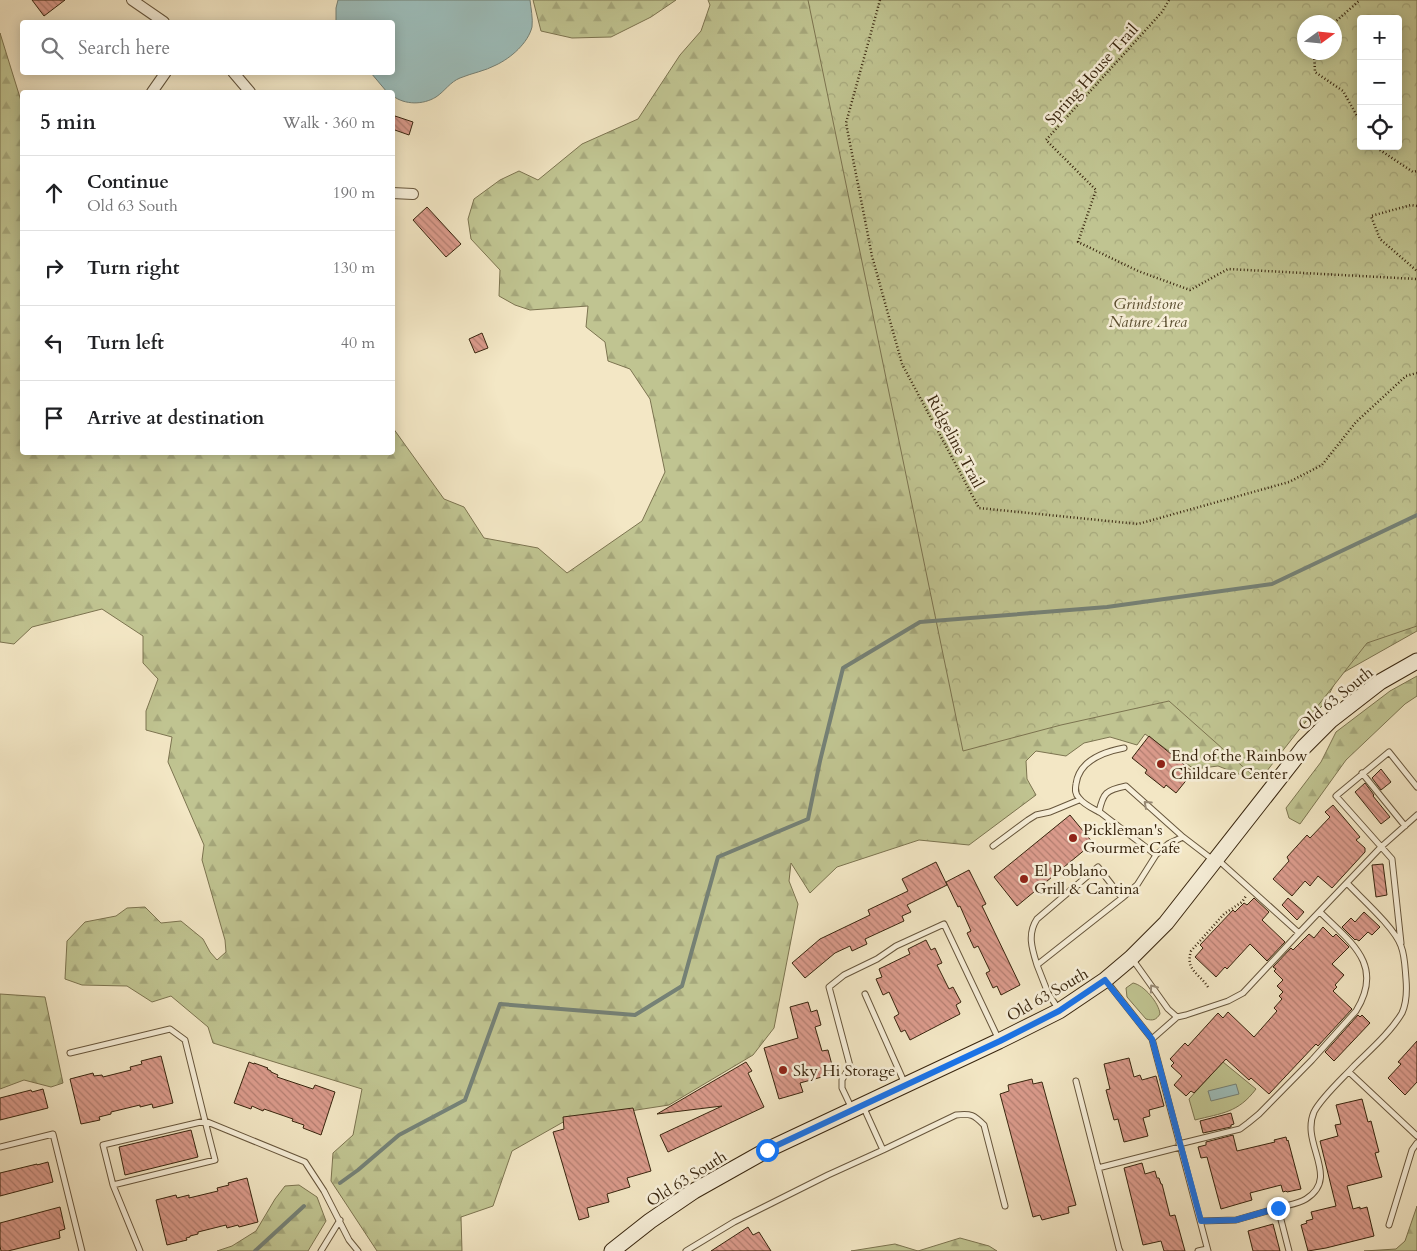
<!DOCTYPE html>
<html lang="en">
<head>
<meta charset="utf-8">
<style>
	body { margin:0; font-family:Cardo,serif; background:#f2f2f2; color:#202124 }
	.controls { position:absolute; right:15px; top:15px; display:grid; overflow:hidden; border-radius:5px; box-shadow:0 2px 12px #0003 }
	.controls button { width:45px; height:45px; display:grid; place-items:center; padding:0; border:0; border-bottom:1px solid #e0e0e0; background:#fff; color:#202124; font:25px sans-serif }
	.compass { position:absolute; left:1297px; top:15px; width:45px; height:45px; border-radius:50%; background:#fff; box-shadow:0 2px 12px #0003; rotate:75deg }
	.stop { position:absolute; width:15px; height:15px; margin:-11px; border:4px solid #1a73e8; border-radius:50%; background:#fff }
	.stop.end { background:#1a73e8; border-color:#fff; box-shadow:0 1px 5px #0008 }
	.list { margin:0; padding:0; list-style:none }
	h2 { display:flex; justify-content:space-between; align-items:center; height:65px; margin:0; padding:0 20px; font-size:21px }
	h2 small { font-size:16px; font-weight:400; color:#757577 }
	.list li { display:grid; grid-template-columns:32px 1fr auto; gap:15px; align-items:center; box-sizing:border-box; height:75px; padding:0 20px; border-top:1px solid #e0e0e0 }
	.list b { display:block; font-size:19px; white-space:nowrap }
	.list p { margin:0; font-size:16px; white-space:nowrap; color:#757577 }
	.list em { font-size:16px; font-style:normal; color:#757577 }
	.icon { flex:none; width:28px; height:28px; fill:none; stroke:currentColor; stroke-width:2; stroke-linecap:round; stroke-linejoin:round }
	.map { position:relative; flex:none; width:1417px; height:1251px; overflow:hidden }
	.search { position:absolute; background:#fff; box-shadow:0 2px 12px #0003; left:20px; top:20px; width:375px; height:55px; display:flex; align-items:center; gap:12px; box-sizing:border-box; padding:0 18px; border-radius:5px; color:#757577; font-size:19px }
	.panel { position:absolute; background:#fff; box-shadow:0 2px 12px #0003; left:20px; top:90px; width:375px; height:365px; border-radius:5px }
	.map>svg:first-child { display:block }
	.grass { fill:#c0c491; stroke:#7c7450 }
	.forest { fill:url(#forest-firs); stroke:#7c7450; fill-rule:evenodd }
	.park { fill:url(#park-crowns); stroke:#7c7450; fill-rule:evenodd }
	.water { fill:#9dbebb; stroke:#758176 }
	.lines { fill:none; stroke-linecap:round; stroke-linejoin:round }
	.stream { stroke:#758176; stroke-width:4 }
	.building { fill:url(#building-back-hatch); stroke:#38250e }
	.service-casing { stroke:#67563c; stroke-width:7 }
	.minor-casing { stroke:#67563c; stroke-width:12 }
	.secondary-casing { stroke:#38250e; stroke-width:17 }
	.path { stroke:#38250e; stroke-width:2.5; stroke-dasharray:1 2.5; stroke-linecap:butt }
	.service { stroke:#f7efd9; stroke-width:5 }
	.minor { stroke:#f7efd9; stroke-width:10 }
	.secondary { stroke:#f7efd9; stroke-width:15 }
	.oneway { stroke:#988a74 }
	.route { stroke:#1a73e8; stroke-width:6 }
	.poi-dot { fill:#8f2418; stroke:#f7efd9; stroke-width:2 }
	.labels { text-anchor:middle; stroke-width:5; stroke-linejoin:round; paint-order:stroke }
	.street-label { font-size:16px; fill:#38250e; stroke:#f7efd9 }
	.park-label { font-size:16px; font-style:italic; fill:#5a4d2f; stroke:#f7efd9 }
	.poi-label { font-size:16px; fill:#38250e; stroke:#f7efd9; text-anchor:start }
</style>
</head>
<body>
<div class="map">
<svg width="1417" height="1251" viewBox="0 0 1417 1251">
	<defs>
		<pattern id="forest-firs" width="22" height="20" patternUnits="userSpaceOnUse" patternTransform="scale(1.25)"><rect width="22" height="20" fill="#c0c491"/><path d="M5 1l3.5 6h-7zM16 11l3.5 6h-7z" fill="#a6a87c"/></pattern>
		<pattern id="park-crowns" width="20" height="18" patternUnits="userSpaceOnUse" patternTransform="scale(1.25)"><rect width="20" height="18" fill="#c0c491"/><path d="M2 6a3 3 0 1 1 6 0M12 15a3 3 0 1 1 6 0" fill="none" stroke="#a6a87c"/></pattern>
		<pattern id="building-back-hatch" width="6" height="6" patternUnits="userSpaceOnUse" patternTransform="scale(1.25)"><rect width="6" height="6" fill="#db9b8c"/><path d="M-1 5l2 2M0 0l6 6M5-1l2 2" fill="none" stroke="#b37e71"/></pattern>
	</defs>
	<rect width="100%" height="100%" fill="#f3e7c5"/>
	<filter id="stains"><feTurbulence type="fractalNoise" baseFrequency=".004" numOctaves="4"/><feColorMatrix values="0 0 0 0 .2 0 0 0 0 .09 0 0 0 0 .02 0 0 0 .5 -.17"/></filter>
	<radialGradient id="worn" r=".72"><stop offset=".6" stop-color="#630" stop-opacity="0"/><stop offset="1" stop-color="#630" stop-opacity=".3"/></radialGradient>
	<path class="grass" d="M1133,983C1144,985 1159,1003 1160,1014C1156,1020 1153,1021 1146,1019L1127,997L1126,988Z
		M1223,1062L1256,1089C1238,1113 1222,1113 1195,1120L1189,1099Z"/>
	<path class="forest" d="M533,0H676L651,17L611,37L572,38L541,31Z
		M708,0H1417V631L1339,675L1324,704L1249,778L1218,766L1194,769L1145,734L1137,745L1110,737L1084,743L1066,756L1036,751L1026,761L1027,779L1036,795L969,845L919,840L837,867L810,893L791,863L789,881L798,904L774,1028L753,1055L669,1105L565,1121L512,1151L493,1206L461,1217L462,1251H377L331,1181L333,1153L353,1135L362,1089L213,1043L208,1027L171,996L152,1002L127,986L82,985L65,979L67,941L85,922L116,916L127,908L145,907L161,923L181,921L203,939L210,952L217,960L226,952L225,940L202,860L204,845L168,762L172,737L146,730V711L158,679L143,663V636L102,609L32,627L14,644L0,642V33L22,104V452H392L393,428L444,499L464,507L484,538L538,548L567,573L642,521L665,472L650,399L630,369L608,361L605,342L586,327L588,306L530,310L515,305L499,296L500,270L471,239L468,219L474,199L500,180L519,171L538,180L582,144L638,119L680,55L701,31L710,5ZM1361,19H1398V146H1361ZM1304,22H1334V52H1304Z
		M1417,676V696L1405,704L1346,760L1300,824L1289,818L1286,808L1321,762L1336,732L1390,691Z
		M0,994L45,997L63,1083L51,1087L24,1080L0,1089Z
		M299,1185L317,1197L326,1221L308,1251H217L232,1246L256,1231L275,1199L285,1186Z
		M1417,1206V1251H1364L1396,1249L1405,1241Z
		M960,1238L989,1246L997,1251H851L895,1244L918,1251Z"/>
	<path class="park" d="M808,0H1417V626L1367,643L1259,781L1169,701L1061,725L963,751ZM1361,19H1398V146H1361ZM1304,22H1334V52H1304Z"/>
	<path class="water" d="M338,0H530C531,9 533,18 532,27C528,43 511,58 496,65C485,71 472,73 460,78C450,82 445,91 436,97C423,105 405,105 393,96L392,92H387L371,73L392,72V22H336V8Z
		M1236,1084L1239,1094L1211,1101L1208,1091Z"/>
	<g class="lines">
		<path class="stream" d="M340,1183L358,1170L399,1135L465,1100L500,1004L635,1015L682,986L718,857L808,819L820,761L843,668L920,622L1107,607L1272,584L1417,515
			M255,1251L304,1206"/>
	</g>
	<path class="building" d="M32,0H65L44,16Z
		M395,116L413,122L409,135L392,129V123Z
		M427,207L461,244L446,257L413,220Z
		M482,333L488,348L475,353L469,339Z
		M1149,736L1193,772L1176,793L1166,785L1164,788L1145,773L1147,770L1132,758Z
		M1381,769L1391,782L1381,790L1372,778Z
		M1365,783L1374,795L1373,796L1390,817L1381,824L1355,792Z
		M1333,805L1360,837L1356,840L1365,848V852L1332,888L1318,876L1310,886L1305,881L1292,896L1273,879L1289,861L1287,857L1307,835L1310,838L1330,817L1325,812Z
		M1070,815L1093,843L1017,906L994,877Z
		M936,862L947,885L907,905L911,912L902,916L904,921L865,939L867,944L852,951L850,946L835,953L805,978L792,963L820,939L870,915L868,910L908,891L902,879Z
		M1383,864L1387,895L1376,897L1372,865Z
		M969,870L986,904L982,906L1020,985L1001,995L997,986L993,988L986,973L990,971L978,946L974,948L967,933L971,931L960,906L958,907L946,882Z
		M1254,898L1269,912L1262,920L1285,942L1267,961L1250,944L1227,969L1225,967L1216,977L1195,957L1203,948L1200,945L1233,910L1235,912L1244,903L1247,905Z
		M1288,898L1304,912L1297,920L1282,905Z
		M1364,912L1380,927L1372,935L1368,932L1359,941L1356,939L1355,940L1342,927L1351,918L1355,922Z
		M1323,927L1333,937L1336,934L1349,947L1332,964L1344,975L1335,985L1337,987L1333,991L1352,1009L1318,1046L1316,1044L1269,1094L1251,1078L1249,1080L1226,1059L1194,1093L1191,1091L1186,1096L1174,1085L1182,1076L1171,1066L1174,1063L1170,1059L1185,1043L1188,1046L1218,1013L1223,1018L1228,1012L1254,1037L1277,1011L1274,1008L1282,999L1279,996L1283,992L1277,986L1283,980L1274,971L1276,969L1273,967L1291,948L1293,950L1309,934L1314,938Z
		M926,940L931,950L935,948L942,963L937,965L949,989L953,987L961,1002L956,1005L960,1014L910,1040L905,1030L901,1032L894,1017L899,1014L889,992L883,995L876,979L882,977L879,969L910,954L908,949Z
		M808,1002L811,1012L817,1010L821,1025L815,1027L822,1051L828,1050L832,1065L826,1067L829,1075L800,1083L803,1092L779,1099L764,1048L798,1038L790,1007Z
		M1358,1015L1360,1017L1362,1015L1370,1023L1334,1061L1325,1052Z
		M1417,1041V1082L1405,1095L1388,1078L1401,1064L1398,1062Z
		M161,1056L173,1103L153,1108L152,1104L140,1107V1105L111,1112V1114L99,1117L100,1120L81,1124L70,1079L93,1073L94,1076L102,1075L103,1077L131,1070L130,1067L142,1064L141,1061Z
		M1129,1058L1134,1077L1140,1075L1142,1080L1156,1076L1164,1106L1149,1110L1150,1116L1143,1118L1148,1136L1124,1142L1118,1119L1114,1120L1106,1090L1110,1089L1104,1064Z
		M249,1062L254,1064V1063L268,1068L267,1069L271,1071V1072L278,1075L277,1077L313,1089L315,1085L335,1092L321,1135L303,1128L304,1125L292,1121L293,1119L264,1109L263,1111L252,1106L251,1109L234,1103Z
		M746,1062L752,1071L748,1073L764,1107L668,1152L660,1135L722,1106L657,1114Z
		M1032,1079L1033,1084L1042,1082L1076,1205L1068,1207L1069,1213L1042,1220L1040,1215L1033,1217L1000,1094L1009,1091L1008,1085Z
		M43,1089L48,1108L0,1120V1098L31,1090L32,1092Z
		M1362,1099L1368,1122L1371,1121L1379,1152L1375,1153L1382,1177L1347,1186L1353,1209L1360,1207V1209L1367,1207L1374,1236L1326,1248L1308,1251L1301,1225L1307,1223L1306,1221L1313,1219L1311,1212L1336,1206L1320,1141L1338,1136L1335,1125L1341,1124L1336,1105Z
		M633,1108L651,1171L627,1178L630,1187L607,1194L609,1202L587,1208L589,1217L579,1220L553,1132L564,1129L563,1117Z
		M1231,1113L1234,1124L1231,1125V1127L1203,1133L1200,1121Z
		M191,1130L198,1157L125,1175L119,1147Z
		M1233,1135L1237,1151L1275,1142L1274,1140L1286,1137L1287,1141L1288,1140L1301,1189L1287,1192L1286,1191L1283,1192L1281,1185L1250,1193L1252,1200L1221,1209L1207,1157L1201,1158L1198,1147L1206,1145V1142Z
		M48,1162L53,1182L0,1196V1173L37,1164V1165Z
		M1142,1163L1145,1174L1155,1171L1157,1178H1159L1161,1184H1162L1170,1216L1175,1215L1185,1251H1164L1161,1241L1143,1245L1124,1168Z
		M247,1178L258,1222L239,1227L238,1225L227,1228L226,1225L198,1232V1234L190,1236V1237L186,1238L187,1240L167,1245L156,1200L176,1195L177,1198L189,1195V1198L218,1191L217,1188L229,1185L228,1183Z
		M60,1207L65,1229L59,1231L60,1238L8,1251H1L0,1246V1223Z
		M1273,1224L1280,1251H1253L1248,1231Z
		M748,1227L753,1235L759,1232L771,1251H711Z"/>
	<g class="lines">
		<defs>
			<path id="service" d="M1124,748C1103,752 1079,761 1076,784C1075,790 1075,794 1079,798C1084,805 1094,809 1101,813C1119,827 1138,841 1156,855
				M1362,773L1405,826
				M1099,812C1103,793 1106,790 1126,786L1183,837
				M993,846L1028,820L1036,815L1050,812L1079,800
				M1217,859L1299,933L1381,847L1417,815
				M1401,943L1392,859L1336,796L1389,752L1417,787
				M1133,960L1168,1009L1177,1017
				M1037,965C1032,949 1027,934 1037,919L1098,867L1122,898
				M1107,982L1152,1039L1208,1251
				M865,994L905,1084
				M1059,1010L1048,993L1037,965L1122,898L1137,885L1156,855L1168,844L1183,837L1213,860
				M1152,1039L1177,1017L1186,1015L1228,1001L1243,993L1299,933
				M70,1053L170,1029L185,1040L205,1121L305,1162L324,1191L349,1240L358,1251
				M1349,1072L1417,1136
				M1076,1081L1119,1249L1120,1251
				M852,1109L842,1088V1080L850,1066L829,987L844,975L877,959L896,946L944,924L999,1040
				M1179,1144L1240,1129L1248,1123L1259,1114L1312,1060L1356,1011C1385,964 1350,942 1320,912
				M0,1147L53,1134L82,1251
				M883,1150L956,1115C971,1113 974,1115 984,1125L1005,1206
				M1098,1168L1180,1147
				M113,1185L215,1160L205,1121L103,1145L113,1185L140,1251
				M1278,1208C1287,1205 1298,1204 1306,1199C1341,1177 1300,1144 1314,1112C1321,1098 1343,1078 1354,1066C1370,1050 1390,1033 1402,1013C1407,1002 1407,991 1406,979C1405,968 1405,956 1401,946C1395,928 1361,898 1347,883
				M1201,1221L1236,1220L1278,1208L1289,1251
				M1389,1225L1412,1150L1417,1143
				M321,1251L340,1220
				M686,1251L734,1222L828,1175L883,1150L863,1106
				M1198,1251L1207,1249"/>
			<path id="minor" d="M132,0L164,22
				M233,72L250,92
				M152,92L166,72
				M392,193L413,194"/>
			<path id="secondary" d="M612,1251L650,1221L694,1191L767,1150L999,1041L1059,1011L1105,980L1131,958L1166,923L1304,747L1331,720L1380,682L1417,661"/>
		</defs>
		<use href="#service" class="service-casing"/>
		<use href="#minor" class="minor-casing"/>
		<use href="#secondary" class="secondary-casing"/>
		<path class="path" d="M880,0L846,123L872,256L902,364L979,508L1138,524L1289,482L1322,465L1356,422L1406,376L1417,373
			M1169,0L1162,12L1046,140L1096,190L1078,242L1138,271L1190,290L1228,269L1417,279
			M1334,23L1360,0
			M1314,52L1315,72L1343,91L1361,123
			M1374,146L1413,172L1417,171
			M1417,206L1411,205L1371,216L1380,239L1417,271
			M1208,987C1199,973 1185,970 1191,951L1224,914L1242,902L1246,896"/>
		<use href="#service" class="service"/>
		<use href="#minor" class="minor"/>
		<use href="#secondary" class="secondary"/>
	</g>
	<defs><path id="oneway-chevron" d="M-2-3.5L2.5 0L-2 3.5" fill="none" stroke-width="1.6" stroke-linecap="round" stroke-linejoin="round" transform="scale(1.25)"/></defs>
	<g class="oneway">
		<use href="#oneway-chevron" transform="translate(1147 804) rotate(-138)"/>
		<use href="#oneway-chevron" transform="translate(1153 988) rotate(-126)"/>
	</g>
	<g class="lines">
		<path class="route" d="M767,1150L1000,1041L1059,1011L1105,980L1152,1039L1201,1221L1236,1220L1278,1208"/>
	</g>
	<g class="poi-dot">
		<circle cx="1161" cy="764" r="5"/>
		<circle cx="1073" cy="838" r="5"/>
		<circle cx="1024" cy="879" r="5"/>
		<circle cx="783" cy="1070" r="5"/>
	</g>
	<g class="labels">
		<g class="street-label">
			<text transform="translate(1091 74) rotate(-48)" y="6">Spring House Trail</text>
			<text transform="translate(956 441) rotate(62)" y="6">Ridgeline Trail</text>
			<text transform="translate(1335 698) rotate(-39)" y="6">Old 63 South</text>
			<text transform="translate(1047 994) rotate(-30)" y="6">Old 63 South</text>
			<text transform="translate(686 1178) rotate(-32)" y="6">Old 63 South</text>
		</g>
		<g class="park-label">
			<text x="1148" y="309">Grindstone<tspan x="1148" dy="18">Nature Area</tspan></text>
		</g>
		<g class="poi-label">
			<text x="1171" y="761">End of the Rainbow<tspan x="1171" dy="18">Childcare Center</tspan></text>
			<text x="1083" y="835">Pickleman's<tspan x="1083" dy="18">Gourmet Cafe</tspan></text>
			<text x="1034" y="876">El Poblano<tspan x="1034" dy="18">Grill &amp; Cantina</tspan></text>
			<text x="793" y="1076">Sky Hi Storage</text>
		</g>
	</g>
	<rect width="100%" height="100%" filter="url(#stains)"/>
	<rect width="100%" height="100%" fill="url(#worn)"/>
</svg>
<div class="controls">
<button>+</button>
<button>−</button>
<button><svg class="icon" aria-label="locate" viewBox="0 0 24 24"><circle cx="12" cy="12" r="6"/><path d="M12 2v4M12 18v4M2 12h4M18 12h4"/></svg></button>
</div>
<svg class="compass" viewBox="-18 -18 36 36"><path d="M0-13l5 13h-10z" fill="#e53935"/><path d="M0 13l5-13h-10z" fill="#757577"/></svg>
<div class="stop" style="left:767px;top:1150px"></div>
<div class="stop end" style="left:1278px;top:1208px"></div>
<div class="search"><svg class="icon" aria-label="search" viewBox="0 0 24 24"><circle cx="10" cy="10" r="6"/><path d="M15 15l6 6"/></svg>Search here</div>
<section class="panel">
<h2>5 min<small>Walk · 360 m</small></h2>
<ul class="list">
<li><svg class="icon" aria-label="ahead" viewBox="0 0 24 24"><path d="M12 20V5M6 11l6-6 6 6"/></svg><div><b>Continue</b><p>Old 63 South</p></div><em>190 m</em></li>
<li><svg class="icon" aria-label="right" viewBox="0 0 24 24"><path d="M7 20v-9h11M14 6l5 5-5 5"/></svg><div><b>Turn right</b></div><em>130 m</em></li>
<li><svg class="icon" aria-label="left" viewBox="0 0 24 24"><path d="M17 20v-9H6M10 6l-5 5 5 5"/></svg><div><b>Turn left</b></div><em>40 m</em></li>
<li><svg class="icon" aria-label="arrive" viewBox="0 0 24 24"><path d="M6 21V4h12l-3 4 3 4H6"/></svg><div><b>Arrive at destination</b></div></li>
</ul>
</section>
</div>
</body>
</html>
